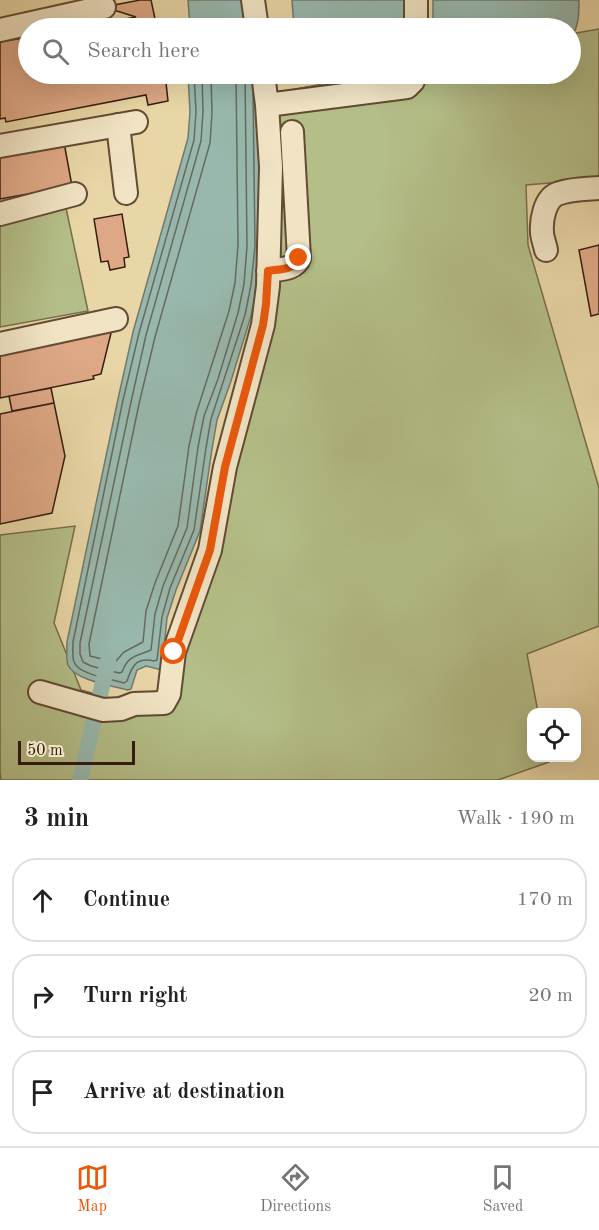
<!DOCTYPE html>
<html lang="en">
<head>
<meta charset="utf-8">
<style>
	body { margin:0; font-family:"Old Standard TT",serif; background:#f6f6f6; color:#202124 }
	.controls { position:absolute; right:18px; bottom:18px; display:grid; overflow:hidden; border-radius:12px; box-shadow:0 6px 24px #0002 }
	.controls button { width:54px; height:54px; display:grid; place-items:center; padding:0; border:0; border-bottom:2px solid #e0e0e0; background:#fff; color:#202124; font:30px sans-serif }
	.scale { position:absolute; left:18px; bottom:15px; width:117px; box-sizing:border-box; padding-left:6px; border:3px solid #361d0e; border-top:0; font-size:16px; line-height:21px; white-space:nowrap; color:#361d0e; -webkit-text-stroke:4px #f1e4c5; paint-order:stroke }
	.stop { position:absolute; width:18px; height:18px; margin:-14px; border:4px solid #ea580c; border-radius:50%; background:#fff }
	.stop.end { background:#ea580c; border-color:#fff; box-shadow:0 2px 6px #0008 }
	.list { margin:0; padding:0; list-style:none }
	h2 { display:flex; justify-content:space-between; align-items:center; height:78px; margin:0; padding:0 24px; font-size:26px }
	h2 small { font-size:20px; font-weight:400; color:#757577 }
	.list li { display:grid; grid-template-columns:39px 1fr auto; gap:18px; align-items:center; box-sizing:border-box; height:84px; margin:0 12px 12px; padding:0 12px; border:2px solid #e0e0e0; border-radius:24px }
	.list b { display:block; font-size:22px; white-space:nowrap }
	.list em { font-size:20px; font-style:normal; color:#757577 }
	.icon { flex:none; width:33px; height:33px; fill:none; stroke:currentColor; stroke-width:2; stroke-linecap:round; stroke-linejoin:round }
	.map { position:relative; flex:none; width:599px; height:780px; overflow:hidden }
	.search { position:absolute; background:#fff; box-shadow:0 6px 24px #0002; left:18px; right:18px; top:18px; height:66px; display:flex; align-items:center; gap:15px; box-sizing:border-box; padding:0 21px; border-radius:33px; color:#757577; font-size:22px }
	.sheet { height:366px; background:#fff }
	nav { display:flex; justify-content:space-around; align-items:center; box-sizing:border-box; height:84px; border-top:2px solid #e0e0e0; background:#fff; font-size:16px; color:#757577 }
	nav a { display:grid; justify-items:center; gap:3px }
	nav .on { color:#ea580c }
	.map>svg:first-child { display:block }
	.green { fill:#b4be88; stroke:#756e4b; stroke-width:1.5 }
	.water { fill:#98b8ad; stroke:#717a6d; stroke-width:1.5 }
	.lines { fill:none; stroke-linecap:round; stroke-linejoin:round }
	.shore { stroke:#676a5e; stroke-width:1.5 }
	.canal { stroke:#98b8ad; stroke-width:16 }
	.building { fill:#dea886; stroke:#361d0e; stroke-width:1.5 }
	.minor-casing { stroke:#634b34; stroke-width:26 }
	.minor { stroke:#f1e4c5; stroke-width:22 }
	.route { stroke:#ea580c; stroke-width:8 }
</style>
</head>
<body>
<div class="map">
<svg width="599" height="780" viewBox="0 0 599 780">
	<rect width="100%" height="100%" fill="#e9d6a6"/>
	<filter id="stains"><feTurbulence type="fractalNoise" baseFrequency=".00333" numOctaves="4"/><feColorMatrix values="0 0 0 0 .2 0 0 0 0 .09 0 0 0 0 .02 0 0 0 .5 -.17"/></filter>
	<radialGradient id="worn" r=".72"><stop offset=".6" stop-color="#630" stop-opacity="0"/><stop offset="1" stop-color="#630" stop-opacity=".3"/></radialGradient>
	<path class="green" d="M599,29V179L526,185L528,245L599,488V626L527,654L538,712H532V758H548L549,762L498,780H1L0,772V535L75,526L54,623L81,690L138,706L170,692L269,297L275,93L374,74H570L571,34Z
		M63,194L88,311L0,327V207Z"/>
	<path class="water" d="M188,0H252L254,28H190Z
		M292,0H412V28H294Z
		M433,0H579C579,13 579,27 571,37L570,28H433Z
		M188,74H258L260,169L257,286L251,316L230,384L217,420L212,449L200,531L176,590L167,618L162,670L146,666L137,670L131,689L128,690C113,686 74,680 68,665C66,658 67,649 67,642L118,399L133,332L188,138L190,112Z"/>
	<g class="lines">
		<path class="shore" d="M194,74L196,112L194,140L139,333L123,400L73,642C73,649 72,656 74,662C79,675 112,679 124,683L127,681C132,666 136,657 154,661L157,660L162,617L170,588L194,530L206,448L211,419L245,315L251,285L255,246L253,93
			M202,74L203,112L201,141L146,335L131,402L80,643V654L83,662L91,666L119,673L122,672C128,655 137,656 151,650L155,614L163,586L187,528L198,447L204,416L218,379L238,313L244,284L247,246L245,74
			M211,74L212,113L210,143L155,337L139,404L89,644L90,656L114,662L116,661L124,652L143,642L146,611L155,583L178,526L189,446L196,414L229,311L235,283L238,245L236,74"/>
		<path class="canal" d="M80,780L108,661"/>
	</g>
	<path class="building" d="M140,0H151L157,28H74L136,17L104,7Z
		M28,37V74H165L168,101L148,105L146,95L6,122L5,118L0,119V42Z
		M63,137L72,186L0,199V148Z
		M122,214L129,257L124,258L125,267L110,270L108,261L101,262L94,219Z
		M599,245V314L591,316L579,250Z
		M112,329L101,374L93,376L94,379L0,398V346Z
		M51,388L54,403L12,411L9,396Z
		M54,403L65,456L52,513L0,524V414Z"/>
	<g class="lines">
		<defs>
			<path id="minor" d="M253,0L257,28
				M416,28V0
				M0,30L104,7
				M267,105L407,87L413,81L415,74
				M118,125L126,193
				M0,146L136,122
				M0,214L75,194
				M546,250C545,244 542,238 542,232C541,220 545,199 557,194C569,189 585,189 599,188
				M268,271C279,269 295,270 299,258L292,132
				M0,344L116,319
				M40,692L103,710L121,709L134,704L164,703L169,694L174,652L210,550L225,467L263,325L268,286L271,167L267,105L263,74"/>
		</defs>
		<use href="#minor" class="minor-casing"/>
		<use href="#minor" class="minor"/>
	</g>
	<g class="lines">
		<path class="route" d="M174,652L210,550L225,467L263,325L266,304L268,271C279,269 295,270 299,258"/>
	</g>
	<rect width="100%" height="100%" filter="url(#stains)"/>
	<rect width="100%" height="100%" fill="url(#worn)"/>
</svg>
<div class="controls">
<button><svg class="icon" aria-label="locate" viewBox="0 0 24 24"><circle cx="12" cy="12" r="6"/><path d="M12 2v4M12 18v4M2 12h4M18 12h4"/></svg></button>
</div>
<div class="scale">50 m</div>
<div class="stop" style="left:174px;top:652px"></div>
<div class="stop end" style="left:299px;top:258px"></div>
<div class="search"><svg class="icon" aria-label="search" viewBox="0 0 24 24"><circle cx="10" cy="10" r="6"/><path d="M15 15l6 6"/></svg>Search here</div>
</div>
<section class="sheet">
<h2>3 min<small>Walk · 190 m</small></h2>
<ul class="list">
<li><svg class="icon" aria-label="ahead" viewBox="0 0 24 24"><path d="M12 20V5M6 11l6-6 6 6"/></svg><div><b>Continue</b></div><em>170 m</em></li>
<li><svg class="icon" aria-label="right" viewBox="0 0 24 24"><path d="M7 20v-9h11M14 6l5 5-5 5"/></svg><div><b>Turn right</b></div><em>20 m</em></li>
<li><svg class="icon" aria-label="arrive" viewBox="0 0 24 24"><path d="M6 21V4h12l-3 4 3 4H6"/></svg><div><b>Arrive at destination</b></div></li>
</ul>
</section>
<nav>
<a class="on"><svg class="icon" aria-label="map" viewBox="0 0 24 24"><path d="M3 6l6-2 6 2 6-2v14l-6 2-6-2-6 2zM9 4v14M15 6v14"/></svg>Map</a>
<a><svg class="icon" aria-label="directions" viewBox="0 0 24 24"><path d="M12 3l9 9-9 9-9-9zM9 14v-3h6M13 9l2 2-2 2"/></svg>Directions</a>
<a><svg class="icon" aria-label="saved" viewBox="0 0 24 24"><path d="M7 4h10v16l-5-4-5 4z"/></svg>Saved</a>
</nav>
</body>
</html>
